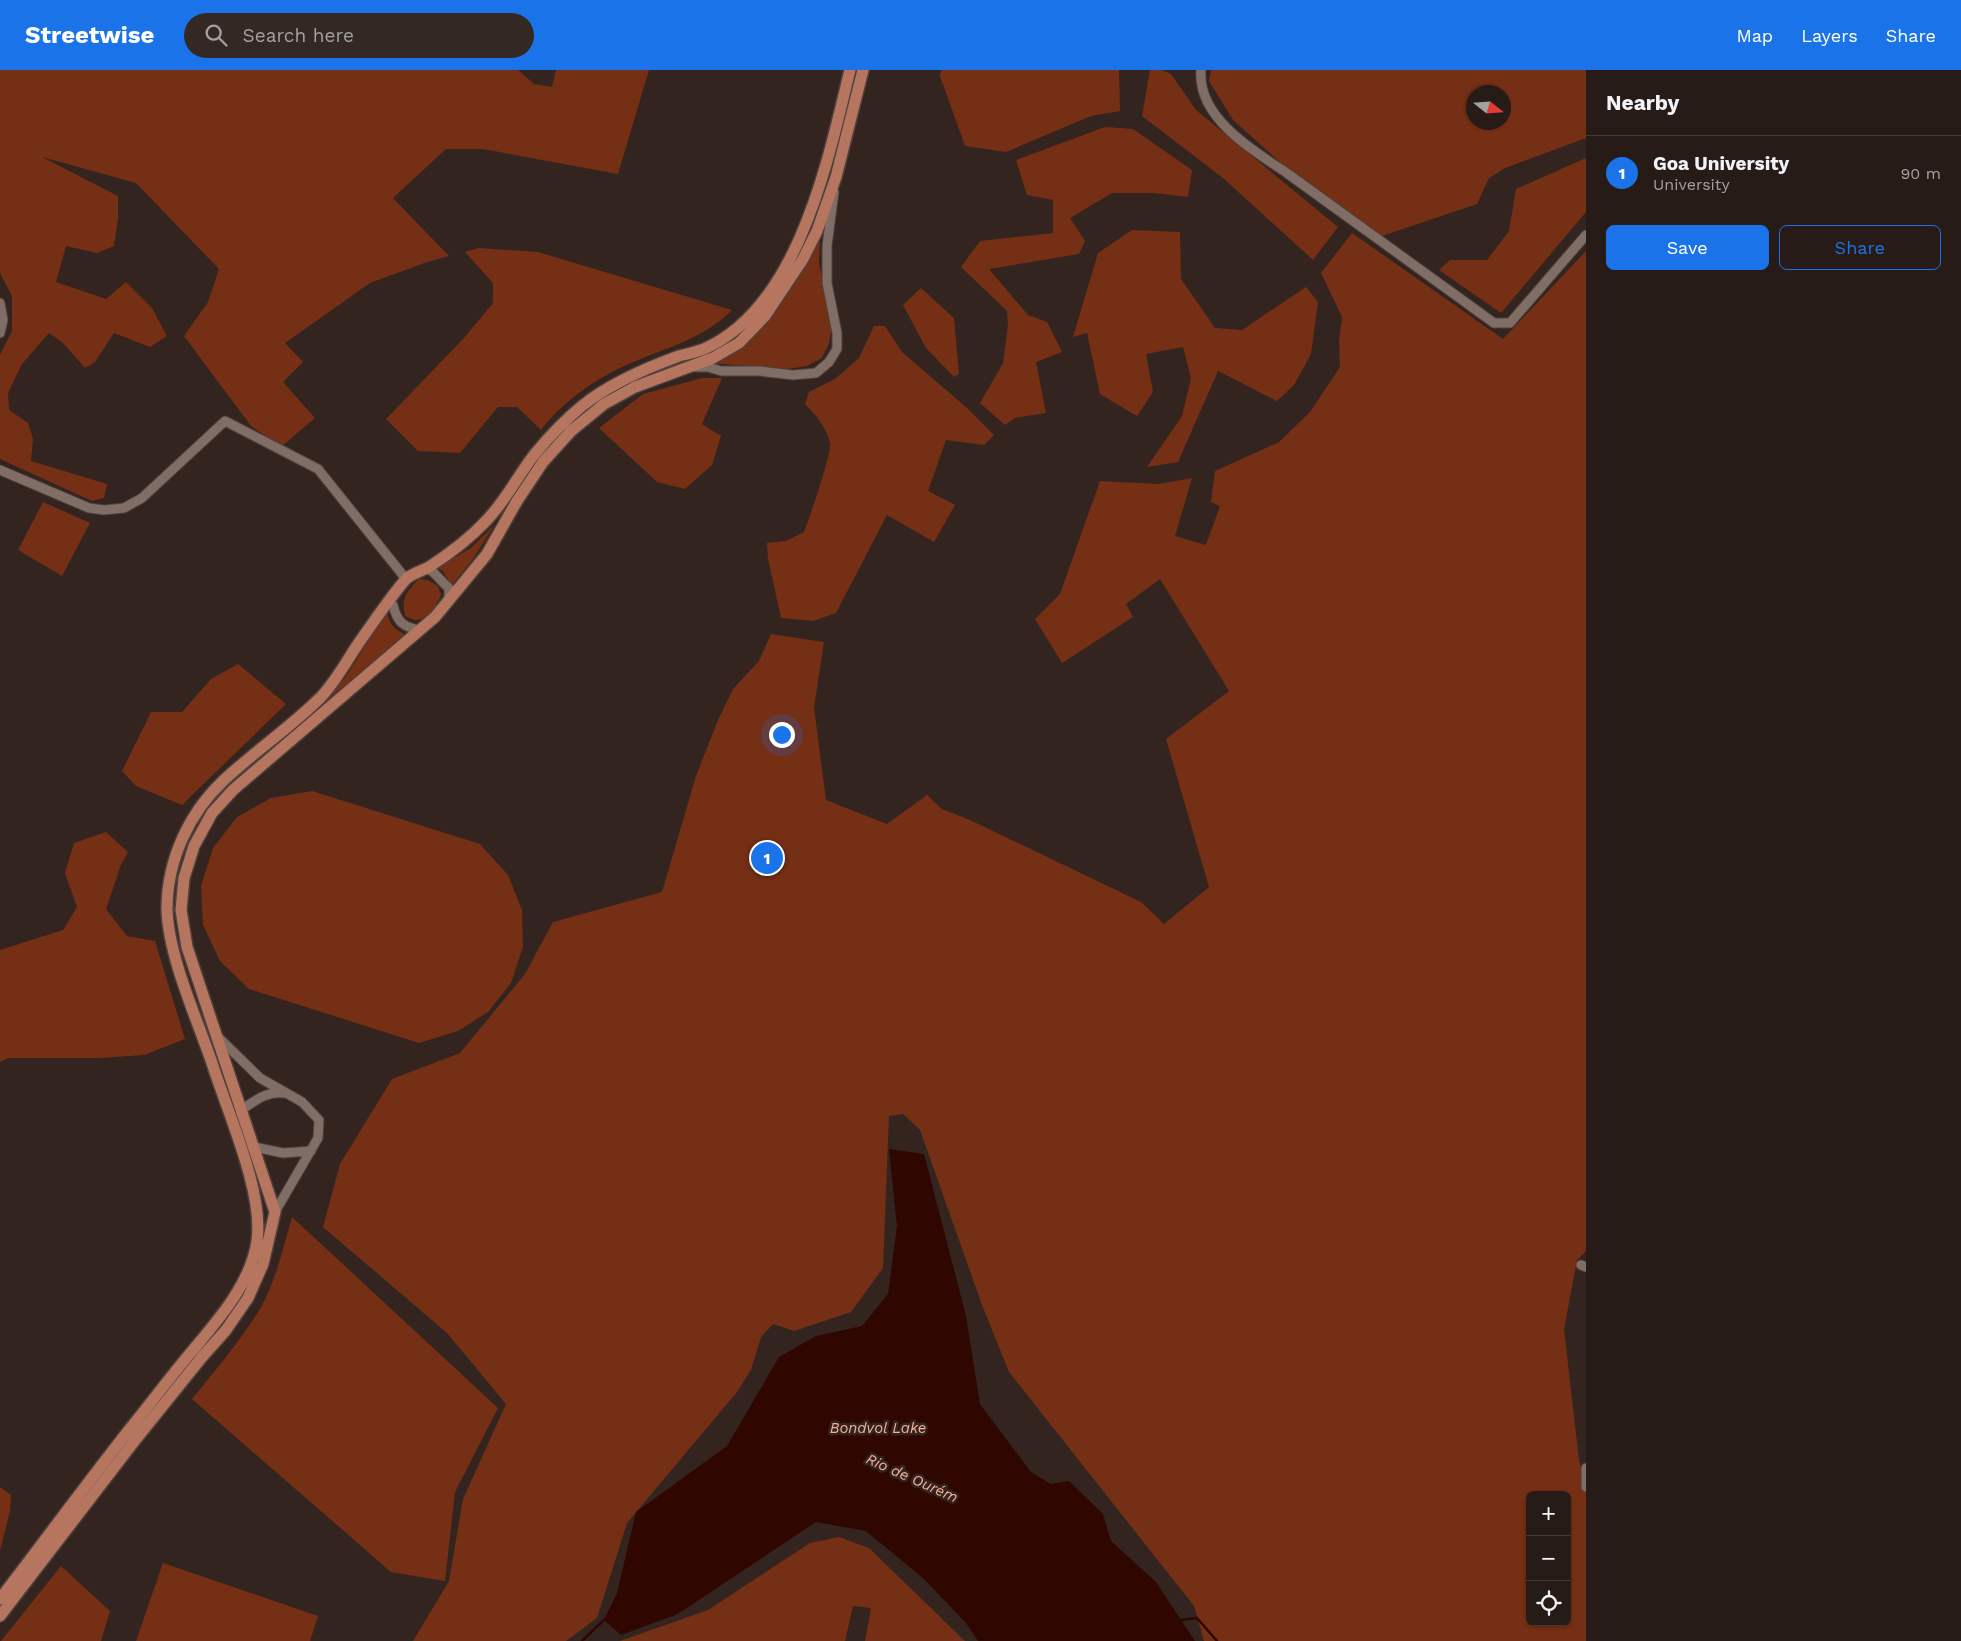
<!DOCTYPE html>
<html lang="en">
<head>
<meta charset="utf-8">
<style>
	body { margin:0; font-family:"Work Sans",sans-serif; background:#332824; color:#f1f3f6 }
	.controls { position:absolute; right:15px; bottom:15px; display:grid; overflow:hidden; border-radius:8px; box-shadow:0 1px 4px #0004 }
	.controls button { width:45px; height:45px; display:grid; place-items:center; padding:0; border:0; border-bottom:1px solid #433936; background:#271b17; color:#f1f3f6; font:25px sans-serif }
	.compass { position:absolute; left:1466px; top:15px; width:45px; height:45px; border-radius:50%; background:#271b17; box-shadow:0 1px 4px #0004; rotate:107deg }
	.you { position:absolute; left:781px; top:664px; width:18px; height:18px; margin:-12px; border:4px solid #fff; border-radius:50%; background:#1a73e8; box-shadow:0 0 0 8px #1a73e833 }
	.badge { display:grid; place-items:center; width:32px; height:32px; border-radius:50%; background:#1a73e8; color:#fff; font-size:16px; font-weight:700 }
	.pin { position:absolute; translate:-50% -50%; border:2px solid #fff; box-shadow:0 1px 5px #0006 }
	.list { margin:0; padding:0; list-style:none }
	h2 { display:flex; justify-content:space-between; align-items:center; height:65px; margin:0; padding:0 20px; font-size:21px }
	h2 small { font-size:16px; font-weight:400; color:#a4a1a1 }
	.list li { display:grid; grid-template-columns:32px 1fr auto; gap:15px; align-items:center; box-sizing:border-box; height:75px; padding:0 20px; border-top:1px solid #433936 }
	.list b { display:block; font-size:19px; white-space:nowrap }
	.list p { margin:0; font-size:16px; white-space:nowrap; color:#a4a1a1 }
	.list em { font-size:16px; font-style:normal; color:#a4a1a1 }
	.actions { display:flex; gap:10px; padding:15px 20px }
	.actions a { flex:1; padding:11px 0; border:1px solid #1a73e8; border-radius:8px; text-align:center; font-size:18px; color:#1a73e8 }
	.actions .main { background:#1a73e8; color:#fff }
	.icon { flex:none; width:28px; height:28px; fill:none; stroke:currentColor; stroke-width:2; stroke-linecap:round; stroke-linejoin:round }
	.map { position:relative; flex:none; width:1586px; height:1571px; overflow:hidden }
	header { display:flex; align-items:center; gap:30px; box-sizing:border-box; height:70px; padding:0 25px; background:#1a73e8; color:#fff }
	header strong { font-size:24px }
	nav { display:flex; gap:28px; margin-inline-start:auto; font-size:18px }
	.search { width:350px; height:45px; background:#332824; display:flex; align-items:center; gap:12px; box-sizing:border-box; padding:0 18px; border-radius:28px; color:#a4a1a1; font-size:19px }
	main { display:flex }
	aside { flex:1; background:#271b17 }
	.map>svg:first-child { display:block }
	.green { fill:#752f15; fill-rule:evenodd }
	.water { fill:#2f0600 }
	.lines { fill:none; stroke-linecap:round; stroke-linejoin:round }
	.stream { stroke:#2f0600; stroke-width:2.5 }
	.minor-casing { stroke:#4e403c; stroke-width:11 }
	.major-casing { stroke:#4e403c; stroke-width:14 }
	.minor { stroke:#7f6d66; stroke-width:9 }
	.major { stroke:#b6755e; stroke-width:11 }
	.labels { text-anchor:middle; stroke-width:5; stroke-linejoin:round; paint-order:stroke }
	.water-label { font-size:15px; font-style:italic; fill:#f5af97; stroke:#34241f }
</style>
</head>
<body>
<header>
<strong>Streetwise</strong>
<div class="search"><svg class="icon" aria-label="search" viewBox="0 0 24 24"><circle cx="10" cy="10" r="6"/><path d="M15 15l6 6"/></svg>Search here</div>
<nav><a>Map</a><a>Layers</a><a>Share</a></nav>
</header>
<main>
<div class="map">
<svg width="1586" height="1571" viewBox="0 0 1586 1571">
	<rect width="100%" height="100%" fill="#34241f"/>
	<path class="green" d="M0,0H518L534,14L552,17L556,0H649L618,104L483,79H446L393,128L449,186L427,192L370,213L285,273L303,292L283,312L315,348L281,377L251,356L184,266L208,232L219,199L136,113L42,87L118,126V149L114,176L97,183L66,176L56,212L106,229L126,212L152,238L167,266L150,277L114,263L95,292L85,298L63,273L49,263L22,294L8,323L9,340L28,353L33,369L31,391L107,414L104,428L92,431L0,389V285L12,261V226L0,203Z
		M941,0H1119L1120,41L1091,46L1006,82L965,76L940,6Z
		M1150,0H1162L1171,4L1196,40L1338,157L1313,190L1223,108L1142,46Z
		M1211,0H1586V68L1505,98L1489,108L1477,134L1382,166L1282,94L1233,50L1209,11ZM1474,22H1504V52H1474Z
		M1105,57L1133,59L1192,100L1188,127L1154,123H1112L1070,148L1085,171L1079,184L989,199L1028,245L1047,252L1062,282L1036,292L1046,343L1015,348L1005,355L980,333L1003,293L1008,255L1007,241L961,197L980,171L1053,163V130L1027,125L1016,90Z
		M1586,88V142L1501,243L1439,200L1450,190H1487L1509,161L1516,119Z
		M1132,160L1180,162L1181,209L1215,258L1242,260L1306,217L1318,232L1311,284L1294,315L1277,331L1218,301L1178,392L1147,397L1182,346L1191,308L1183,277L1146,284L1153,322L1137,346L1100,324L1087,263L1073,267L1098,183Z
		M1352,163L1503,269L1586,181V1181L1577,1190L1564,1259L1579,1390L1586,1422V1571H1204L1194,1536L1009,1302L982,1235L920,1060L903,1044L889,1046L883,1198L851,1242L794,1261L773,1254L761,1267L751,1300L737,1322L627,1453L597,1548L566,1571H413L449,1511L463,1429L506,1334L447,1263L323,1157L340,1094L392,1009L460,983L525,904L553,852L662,822L696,706L718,650L733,619L759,591L771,564L824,572L814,638L826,730L887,754L927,725L942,739L970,750L1141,832L1164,854L1209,817L1166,669L1229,621L1160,509L1126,534L1133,547L1062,593L1035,549L1060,524L1100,411L1159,414L1192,408L1175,466L1206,475L1220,436L1211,432L1215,401L1279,372L1310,342L1340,297L1339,271L1342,247L1321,203ZM1530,1425H1567V1552H1530Z
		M820,169L819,193L832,255L829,273L822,288L807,296L787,299L710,293C767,268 792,221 820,169Z
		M478,178L538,182L732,240C700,273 654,280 614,301C587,315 559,336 541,360L517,337H498L460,383L418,381L386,349L464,268L493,233V213L465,182Z
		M921,218L954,248L959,304L954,307L926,278L903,235Z
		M874,256H885L902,282L967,338L994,365L984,375L946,370L928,421L955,435L934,472L887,445L836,543L813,551L781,548L768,489L767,473L786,471L804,462C809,449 832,383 830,373C826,357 816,345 805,334L809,322L835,309L859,288Z
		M702,308H722L702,354L721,366L712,395L685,419L657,412L599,358L643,324Z
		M43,432L90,453L62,506L18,480Z
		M495,454L473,489L451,516L443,501L437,498L471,478Z
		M419,509L428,510L438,516L441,525C437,534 428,550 416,550C413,550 408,547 405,546C401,528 406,522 419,509Z
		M387,541C389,555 395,559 407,566L310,643L345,608Z
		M238,594L286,634L182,735L136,716L122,701L151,642H182L211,609Z
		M312,721L480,774L508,805L522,840L523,877L511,913L488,942L458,961L419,973L249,919L220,891L203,855L201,816L213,778L237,747L271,728Z
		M106,762L128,782L121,795L106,839L127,866L155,871L185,969L144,985L99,988H8L0,992V880L63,860L77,837L65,803L74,773Z
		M292,1147L498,1338L455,1422L445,1511L391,1502L192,1329C216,1300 240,1271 260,1239C276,1211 283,1178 292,1147Z
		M0,1417L11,1425L10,1441L0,1481Z
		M839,1467L869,1478L965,1571H865L871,1538L853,1536L845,1571H620L708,1540L810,1473Z
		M163,1493L318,1546L310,1571H136Z
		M61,1496L110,1541L101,1571H1Z"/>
	<path class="water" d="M889,1079L924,1084L966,1246L980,1334L1031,1402L1051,1414L1069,1411L1103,1444L1111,1471L1156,1512L1195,1571H978L966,1553L924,1509L866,1461L816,1452L678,1544L621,1565L604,1550L617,1523L636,1442L727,1376L779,1287L816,1266L862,1256L888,1224L897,1156Z"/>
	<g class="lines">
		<path class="stream" d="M1181,1550L1197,1548L1217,1571
			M582,1571L607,1547"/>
		<defs>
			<path id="minor" d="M1201,0C1197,46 1250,79 1284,101L1494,253H1510L1586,165
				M0,233L3,250L0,263
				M693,297H708L721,301H759L793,305L816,303L829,292L837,279V263L827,213V176L834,122
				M0,400L89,438L104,440L124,438L142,428L225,351L318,399L406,509
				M428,498C438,505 440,511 449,518V531
				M393,535C397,552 403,557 420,560
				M217,966L260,1008L302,1032L319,1050L318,1068L275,1142
				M241,1040C255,1031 266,1021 283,1023
				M254,1077L283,1083L311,1081
				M1581,1195L1586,1197
				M1586,1398V1417"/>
			<path id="major" d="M0,1529C43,1473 85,1416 129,1360C150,1334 171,1306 193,1280C219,1249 251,1213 257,1171C264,1123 228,1043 213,996C198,951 168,886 167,839C167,790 189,743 224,710C255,681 291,657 321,627C335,612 345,594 356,577C372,554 388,530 406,509C413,503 422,501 429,497C449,484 469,469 485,452C505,432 517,407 534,385C548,368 565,350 582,336C609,314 646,298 679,286C687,284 696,282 704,279C799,237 828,90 850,0
				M0,1546L136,1369L202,1287L226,1260L248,1228L263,1194L275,1142L187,877L181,840L184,808L194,776L212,743L233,720L435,547L487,484L517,431L543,392L571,361L604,334L635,317L713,288L739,273L765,246L803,189L817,161L836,107L863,0"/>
		</defs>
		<use href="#minor" class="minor-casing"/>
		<use href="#major" class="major-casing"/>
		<use href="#minor" class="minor"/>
		<use href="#major" class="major"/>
	</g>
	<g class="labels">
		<g class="water-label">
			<text x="878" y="1363">Bondvol Lake</text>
			<text transform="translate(912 1408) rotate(24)" y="5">Rio de Ourém</text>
		</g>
	</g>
</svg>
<div class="controls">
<button>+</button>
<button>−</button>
<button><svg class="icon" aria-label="locate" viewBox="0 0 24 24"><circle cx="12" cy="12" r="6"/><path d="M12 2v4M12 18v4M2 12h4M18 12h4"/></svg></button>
</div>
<svg class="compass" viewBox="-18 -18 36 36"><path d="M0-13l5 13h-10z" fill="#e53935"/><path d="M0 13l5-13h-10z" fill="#a4a1a1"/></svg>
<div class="you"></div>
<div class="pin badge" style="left:767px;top:788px">1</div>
</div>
<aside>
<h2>Nearby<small></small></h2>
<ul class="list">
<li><span class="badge">1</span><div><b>Goa University</b><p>University</p></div><em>90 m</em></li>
</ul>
<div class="actions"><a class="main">Save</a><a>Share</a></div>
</aside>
</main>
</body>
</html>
